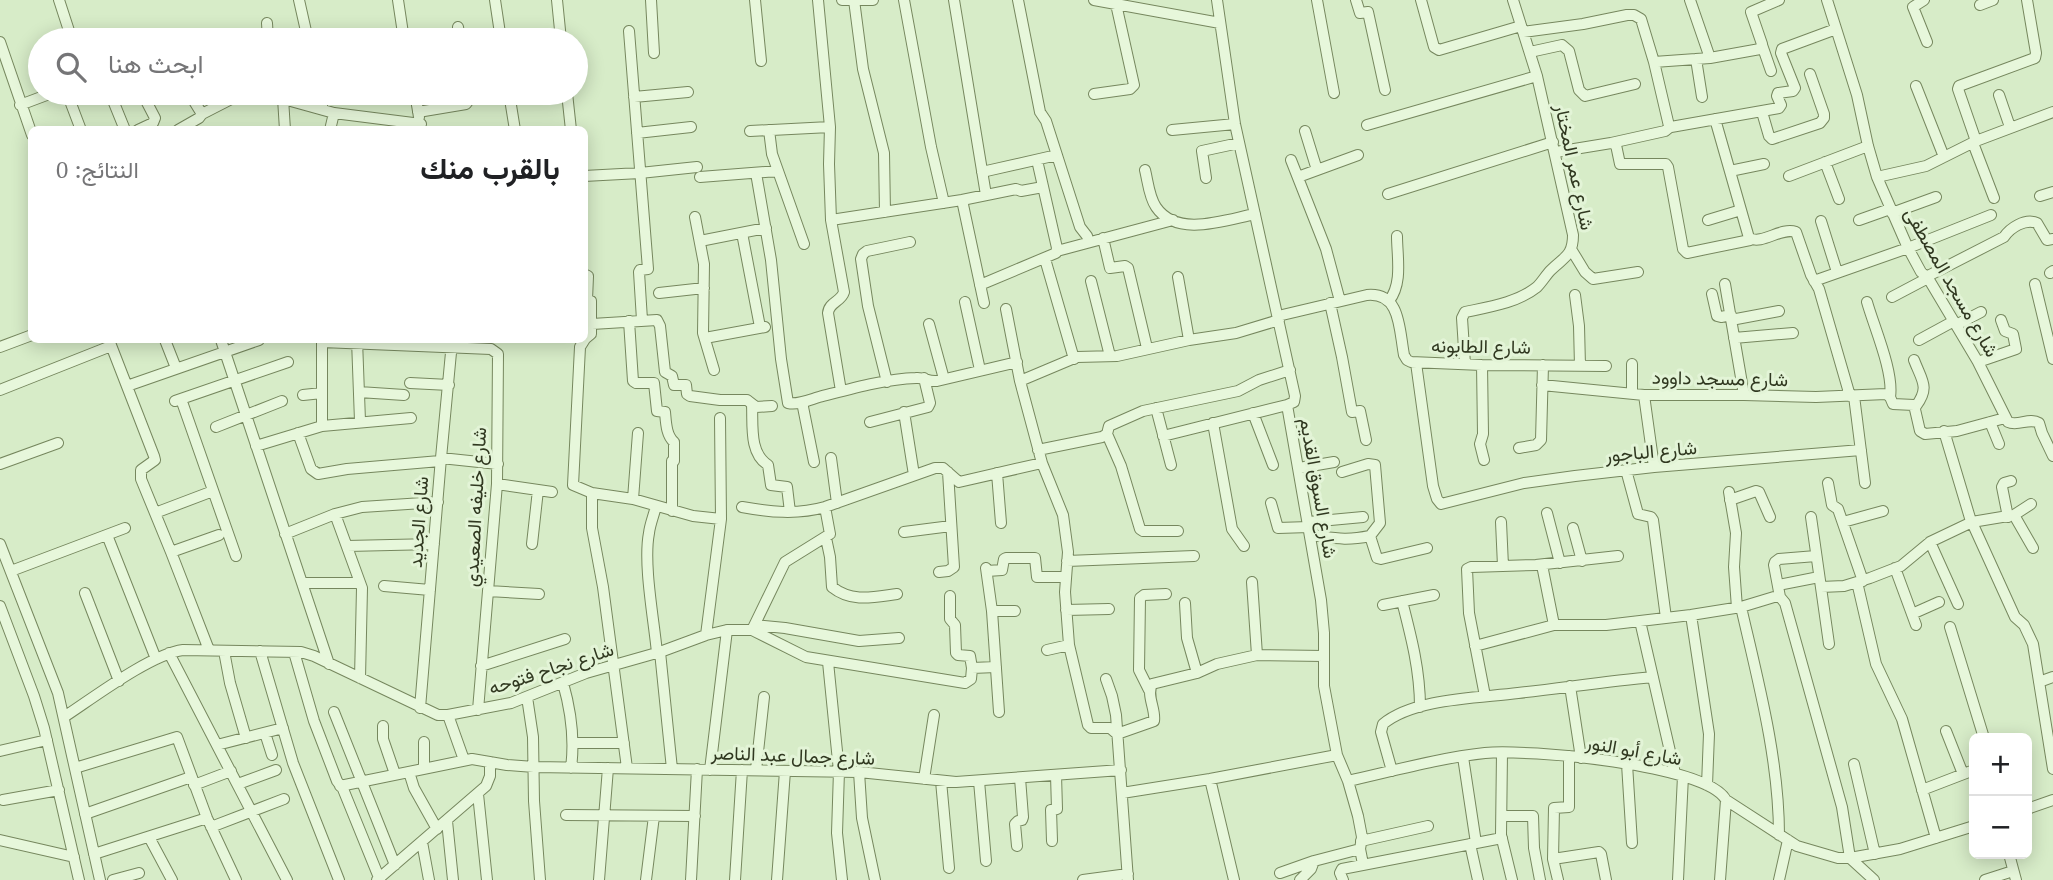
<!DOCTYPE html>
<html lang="ar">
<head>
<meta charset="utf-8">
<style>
	body { margin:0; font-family:"PT Serif",Vazirmatn,serif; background:#f2f2f2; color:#202124; direction:rtl }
	.controls { position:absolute; right:21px; bottom:21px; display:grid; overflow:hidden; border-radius:10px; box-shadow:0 4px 18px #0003 }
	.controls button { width:63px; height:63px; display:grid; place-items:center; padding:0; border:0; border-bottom:2px solid #e0e0e0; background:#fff; color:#202124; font:35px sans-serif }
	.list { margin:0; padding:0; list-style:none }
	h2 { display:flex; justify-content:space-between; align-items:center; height:91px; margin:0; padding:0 28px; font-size:30px }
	h2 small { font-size:23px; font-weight:400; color:#757577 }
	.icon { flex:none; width:38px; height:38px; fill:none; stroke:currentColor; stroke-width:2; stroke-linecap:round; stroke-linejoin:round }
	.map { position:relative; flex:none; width:2053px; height:880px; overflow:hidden; direction:ltr }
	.search { position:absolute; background:#fff; box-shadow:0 4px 18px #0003; left:28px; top:28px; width:560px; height:77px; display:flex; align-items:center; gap:18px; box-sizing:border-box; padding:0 24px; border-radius:38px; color:#757577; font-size:26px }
	.panel { position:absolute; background:#fff; box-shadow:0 4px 18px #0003; left:28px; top:126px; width:560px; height:217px; border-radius:10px; direction:rtl }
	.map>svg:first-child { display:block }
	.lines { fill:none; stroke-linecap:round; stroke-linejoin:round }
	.minor-casing { stroke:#76875e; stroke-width:12 }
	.minor { stroke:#e7f7db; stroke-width:10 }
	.labels { text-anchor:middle; stroke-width:6; stroke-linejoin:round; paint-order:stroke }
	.street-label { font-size:19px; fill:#303820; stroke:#e3f4d7 }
</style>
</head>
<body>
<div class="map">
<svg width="2053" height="880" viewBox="0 0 2053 880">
	<rect width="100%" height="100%" fill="#d7ecc8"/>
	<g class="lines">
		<defs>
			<path id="minor" d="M59,0L72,40
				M299,0L308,40
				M398,0L404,40
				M495,0L501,40
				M557,0L561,40
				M651,0L654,53
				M755,0L761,61
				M818,0L830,127L829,164L831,220L844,292C841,302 829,302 828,313L841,391
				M842,0H873
				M854,0L863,69L884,153L885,212
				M904,0L931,147L944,203
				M954,0L986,195
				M1018,0L1040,112L1046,121L1080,227L1087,236L1089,242
				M1094,0L1220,23
				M1217,0L1235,124L1295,396L1294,402L1287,405L1321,600L1324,633V686L1337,755L1348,781L1358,816L1362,837L1360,849L1363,864
				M1317,0L1334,93
				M1356,0L1360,13L1368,12L1385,90
				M1421,0L1434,47L1439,50L1521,26
				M1690,0L1710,58
				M1827,0L1857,95L1868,146L1877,177L1908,248L1921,272L1928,278L1978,362L2008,422C2018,427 2029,417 2039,423L2042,433L2053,456
				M1924,0L1913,7L1927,42
				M1980,5L1993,0
				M267,23L268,40
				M458,27L460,40
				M629,31L648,269L640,270L639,272L642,320
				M1523,32L1583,24L1627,15H1634L1641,19L1654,62L1669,126L1671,127L1779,108L1781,105L1777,96L1778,93L1793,91L1795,88L1781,53L1782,49L1836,29
				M0,42L32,135
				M1762,45L1771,71
				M1530,52L1562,45L1569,51L1579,90L1585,96L1635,84
				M1696,59L1702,97
				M1654,62L1710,58L1760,49L1762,44L1751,12L1779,0
				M1916,86L1944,157
				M67,93L81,130
				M189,93L202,114
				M262,93L334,113L421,124
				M319,93L323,110
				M415,93L419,117
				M509,93L515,130
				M567,93L571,130
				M1094,94L1130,89L1134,85L1116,4
				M1999,95L2010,127
				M634,97L688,92
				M112,98L125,130
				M283,98L285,130
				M20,105L52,93
				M418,112L466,104L469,100V93
				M1762,112L1769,136L1772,139L1820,123L1824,118V114L1810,74
				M1715,119L1749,238C1763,245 1780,227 1796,232L1811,275L1819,289L1850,396
				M1367,125L1537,76
				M138,130L153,123L155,118L142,93
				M178,130L199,118L202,114L243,93
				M330,130L334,113
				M769,130L772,154L804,244
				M1172,130L1235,124
				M750,131L830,127
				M1305,131L1317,170
				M637,133L691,127
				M1976,141L1958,89L1959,86L2035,58L2036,53L2027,0
				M1611,143L1665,131L1670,127
				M1973,143L1994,198
				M1556,152L1611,143L1616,145L1620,164H1666L1668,167L1683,249L1687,253L1750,240
				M1291,160L1326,249L1340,301
				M1825,162L1839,199
				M1145,170C1148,182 1149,197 1156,207C1177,238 1225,220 1255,214
				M1730,171L1764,164
				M982,172L1057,155
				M756,173L771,260L781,359L788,403C798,405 809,400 819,397C850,389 884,379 916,378C924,377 928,382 937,381L1017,362
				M584,176L640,173L697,167
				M1789,176L1868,146
				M700,177L778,171
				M1298,177L1358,155
				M1877,177L1926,166L1976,141L2053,112
				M1206,178L1202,151L1239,143
				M1388,194L1553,142
				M2040,196L2053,192
				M962,200L984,303
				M1892,213L1936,197
				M695,217L704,264L703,333L714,370
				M831,220L962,200L1016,189L1021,191L1043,187
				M1708,220L1741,210
				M1859,220L1890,209
				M1821,221L1837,272
				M742,233L760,327
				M1103,238L1110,268L1125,266L1128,268L1147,348
				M700,241L766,228
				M1571,249L1585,272L1593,279L1638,272
				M1057,251L1173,220
				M1045,259L1074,359
				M2050,273L2053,271
				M584,274L588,276L587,300
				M1178,277L1189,340
				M1926,277L2004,237C2010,228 2025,218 2037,223L2047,240L2053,239
				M1091,281L1110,356
				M1814,281L1908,248L1991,215
				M1725,284L1744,395
				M2035,284L2053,359
				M980,285L1056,253L1057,248L1037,160
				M659,293L704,288
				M1712,294L1717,316L1721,317L1731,315
				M1575,295L1579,326L1580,366
				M1892,297L1928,278
				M587,300L591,301V334L585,339L580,347L573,485L592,493L633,499L693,516L721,519
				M1389,301C1403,283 1397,257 1397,236
				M965,302L980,370
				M1867,302C1874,327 1894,372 1890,397
				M1330,303L1342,357L1352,412L1360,411L1366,440
				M1006,309L1020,381L1042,463L1063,515L1068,552L1065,592L1069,645L1088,725L1091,728H1110L1117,734
				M1278,316L1367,295C1401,292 1399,329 1404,355L1407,360L1411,362L1482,365L1606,366
				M1731,320L1779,311
				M629,321L633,381L636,383H654L657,411L665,412C666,422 666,435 674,442V461H672V511
				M592,324L657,320L660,326L665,372L672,376L674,385H686L687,394L690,396L720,400H747L756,407L772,406
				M929,324L944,379
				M1956,325L1981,312
				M705,338L765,327
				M1734,338L1793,333
				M109,340L154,456L155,460L141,470V479L171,552L209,650
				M165,340L176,368
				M221,340L329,664
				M357,340L360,421
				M1919,340L1954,321
				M322,342L491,349L498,354L497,484L478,710
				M0,347L32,335
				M1914,360C1922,381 1930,387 1916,406
				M1978,362L2016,349L2013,334L2005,331L2001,320
				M1416,363L1433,486L1437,499L1441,504L1524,483L1575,476L1654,467L1861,450
				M1465,364L1462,318L1465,312C1489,307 1517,303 1537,287C1542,282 1546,275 1551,270C1564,257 1573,256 1573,235L1537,76L1513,0
				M1632,364V394
				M1482,365L1483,434L1480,444L1484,460
				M1020,381L1077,357L1117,356L1189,340L1236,333L1279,320
				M887,382L868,306L861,259L863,254L867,251L910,242
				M410,383L449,385
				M1542,385L1644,395H1744L1816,397L1886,394L1890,397L1893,404L1914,405L1920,431L1925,434L1957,431L2005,418
				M127,386L259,340
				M0,390L111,346
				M359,392L404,395
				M303,395L322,393
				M1644,395L1654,467
				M1854,396L1865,483
				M181,399L236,556
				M175,401L288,362
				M802,402L814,462
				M752,405C753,425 749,453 768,465L771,485L787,487L790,512
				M1156,408L1171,465
				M904,412L914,475
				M1253,413L1273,465
				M870,422L928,407L930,403L924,378
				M1990,422L1999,444
				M1213,423L1232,529L1244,546
				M322,426V340
				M216,427L282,401
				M1944,431L1970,518L2015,617L2024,625L2033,644L2053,769
				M298,433L311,469L318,474L347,469L440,461
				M1107,434L1121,466L1140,529L1143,531H1178
				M1163,436L1287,405
				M256,446L322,426L411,418
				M1519,448L1536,445L1541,440L1543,365
				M1038,450L1102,437L1107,434L1109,426L1143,411L1238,391L1259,380L1290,370
				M441,458L498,464
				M831,458L837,503
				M0,464L58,443
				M1299,468L1334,462
				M1626,470L1638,514L1651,517L1653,520L1666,618
				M997,473L1001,523
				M1828,483L1832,505L1838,509L1863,581
				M497,484L552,492
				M1729,492L1736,533L1734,567L1737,608
				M592,493V528L603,587L627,768
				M633,499L638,433
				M1730,500L1756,491L1759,492L1770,517
				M1271,503L1278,528L1309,527
				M656,506C654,515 650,524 649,533C643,564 654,620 657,653
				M742,507C769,512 797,515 825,507L935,468H943L959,482L1042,463
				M155,513L213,491
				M1547,513L1560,563
				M335,514L362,588L360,678
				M2014,515L2033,548
				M1811,517L1829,644
				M2008,517L2002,487L2004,483L2011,481
				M1309,522L1363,517
				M1501,522L1503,566
				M1843,522L1883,511
				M1573,528L1582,561
				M904,532L951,526
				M285,534L335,514L362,507L438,502
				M107,535L156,659
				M1311,535C1335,538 1345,541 1370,536L1380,523L1375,465L1368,464L1342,472
				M1370,536L1377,558L1381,559L1427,548
				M826,538L830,557L832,587C852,603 874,597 897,594
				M1930,542L1958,604
				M0,544L58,693L100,880
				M532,544L538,490
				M347,546L434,544
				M171,552L219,535
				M1816,556L1779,559L1775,562L1774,565L1780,597L1785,603L1842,807L1850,858
				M1067,561L1194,556
				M1542,565L1554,625
				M986,568L992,611L999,712
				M1895,568L1916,625
				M11,571L125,528
				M987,571L1002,570L1004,559L1006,558H1035L1037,577H1066
				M939,572L948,571L954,567L948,472
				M1252,582L1257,655
				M1857,582L1876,664L1902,719L1936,838
				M302,583H360
				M1778,585L1819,577
				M384,586L430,590
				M1821,587L1844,586L1870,578L1901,566L1930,542L1972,522L2014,515L2031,504
				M488,591L539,594
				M85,593L119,681
				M950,596V619L955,625L956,653L958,655L970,656L972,668
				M1402,601C1411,636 1420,670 1420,707
				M1185,603L1187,638L1197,673
				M1383,605L1434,595
				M0,606L34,696L44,728L79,880
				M1741,607C1758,681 1779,759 1779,835
				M1066,610L1109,609
				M992,611H1015
				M1912,614L1939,602
				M1691,615L1709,734L1707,785
				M1640,621L1675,773
				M755,625L785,628L859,641L899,638
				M1950,627L1984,738
				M752,630L806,657L965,683L971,679L972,668L996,667
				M706,635L721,519L720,418
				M1475,646L1554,625H1606L1691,615L1741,607L1774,597H1780
				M1047,650L1069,645
				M224,651L230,683L246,738
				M260,651L293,763L339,880
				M294,652L314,721L337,781L343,789L380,880
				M660,652L672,769
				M169,653L287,880
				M828,662L839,771L837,833L842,880
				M481,666L565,639
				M1106,679L1112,696L1116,715L1128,880
				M2039,682L2053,677
				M563,683C571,711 575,738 571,768
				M1570,686L1581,758
				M1149,690L1139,670L1140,598L1144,595L1166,594
				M1485,696L1469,613L1467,569L1471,567L1536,565L1618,556
				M527,697L533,737L534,801L540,880
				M420,708L441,458L452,342
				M334,712L395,865
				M448,715L464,760
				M64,717C93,698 151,654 183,650L301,652L314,656L438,715H448L511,703L586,673L660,652L706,635L727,630H752L785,562L830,534L825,507
				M383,726V739L395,774
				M1946,731L1963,774
				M265,733L272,755
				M1117,734L1154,721C1156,709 1146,696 1152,684L1197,673L1217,664L1257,655L1324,656
				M424,742V768
				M573,743H624
				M217,745L283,728
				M0,751L47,740
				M1502,753L1501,835L1512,880
				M1463,757L1476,843
				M1627,764L1632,843
				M1854,764L1875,854
				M75,768L177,737L207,818L236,880
				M710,770L727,630
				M756,770L764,697
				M1392,771L1381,732L1383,724C1414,698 1479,698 1518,693C1563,688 1608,681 1653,677
				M409,772L414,788L437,829
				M859,772L862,818L875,880
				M924,779L934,715
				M1210,779L1234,880
				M941,781L949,868
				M979,781L986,861
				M1348,781C1393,771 1439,758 1485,753C1526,749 1707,764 1726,800L1797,846L1838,858H1850L1900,849L1974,826
				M238,784L276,770
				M194,785L231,771
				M340,786L472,759L507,765L534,767L859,772L956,782L1121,770
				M1922,790L1974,770
				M1122,793L1210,779L1337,755
				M478,794L487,880
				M3,800L59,790
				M2027,809L2053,800
				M85,814L191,777
				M566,815L695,816
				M1502,816H1533L1534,848L1540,880
				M447,821L453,880
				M211,827L284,799
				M149,837L172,880
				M0,840L74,857
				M1052,841L1051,810L1057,809L1056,775
				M1361,841L1428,826
				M422,842L429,880
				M1470,844L1478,880
				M1017,846L1015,824L1018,821L1022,820L1023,817L1020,778
				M94,854L207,818
				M2009,854L2016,880
				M1850,858L1874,880
				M1553,859L1599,852L1601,854L1606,880
				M1280,873L1314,861L1360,849
				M113,880L139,873
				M377,880L486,786L490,776V762
				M599,880L608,768
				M646,880L654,816
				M691,880L697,769
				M735,880L742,770
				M777,880L785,771
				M1083,880L1128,874
				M1300,880L1311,869L1314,861
				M1343,880L1340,873L1342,869L1502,838
				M1558,880L1553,859L1554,808L1569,807V756
				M1678,880L1683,776
				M1720,880L1726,800
				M1779,880L1788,840
				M1985,880L2013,871"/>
		</defs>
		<use href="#minor" class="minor-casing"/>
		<use href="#minor" class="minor"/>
	</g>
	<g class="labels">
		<g class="street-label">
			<text transform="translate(1575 167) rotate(78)" y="7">شارع عمر المختار</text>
			<text transform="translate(1952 282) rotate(60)" y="7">شارع مسجد المصطفى</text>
			<text transform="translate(1481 346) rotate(1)" y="7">شارع الطابونه</text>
			<text transform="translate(1720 378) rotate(1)" y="7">شارع مسجد داوود</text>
			<text transform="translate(1651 451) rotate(-5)" y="7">شارع الباجور</text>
			<text transform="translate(1319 488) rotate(80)" y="7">شارع السوق القديم</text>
			<text transform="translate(475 507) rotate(-87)" y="7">شارع خليفه الصعيدي</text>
			<text transform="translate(418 522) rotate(-86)" y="7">شارع الجديد</text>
			<text transform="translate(551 668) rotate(-18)" y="7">شارع نجاح فتوحه</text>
			<text transform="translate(1634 750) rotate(10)" y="7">شارع أبو النور</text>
			<text transform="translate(793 755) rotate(2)" y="7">شارع جمال عبد الناصر</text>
		</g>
	</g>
</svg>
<div class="controls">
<button>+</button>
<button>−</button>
</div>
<div class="search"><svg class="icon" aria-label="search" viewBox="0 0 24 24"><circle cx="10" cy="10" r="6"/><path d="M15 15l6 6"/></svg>ابحث هنا</div>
<section class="panel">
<h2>بالقرب منك<small>النتائج: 0</small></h2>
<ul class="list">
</ul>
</section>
</div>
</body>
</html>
